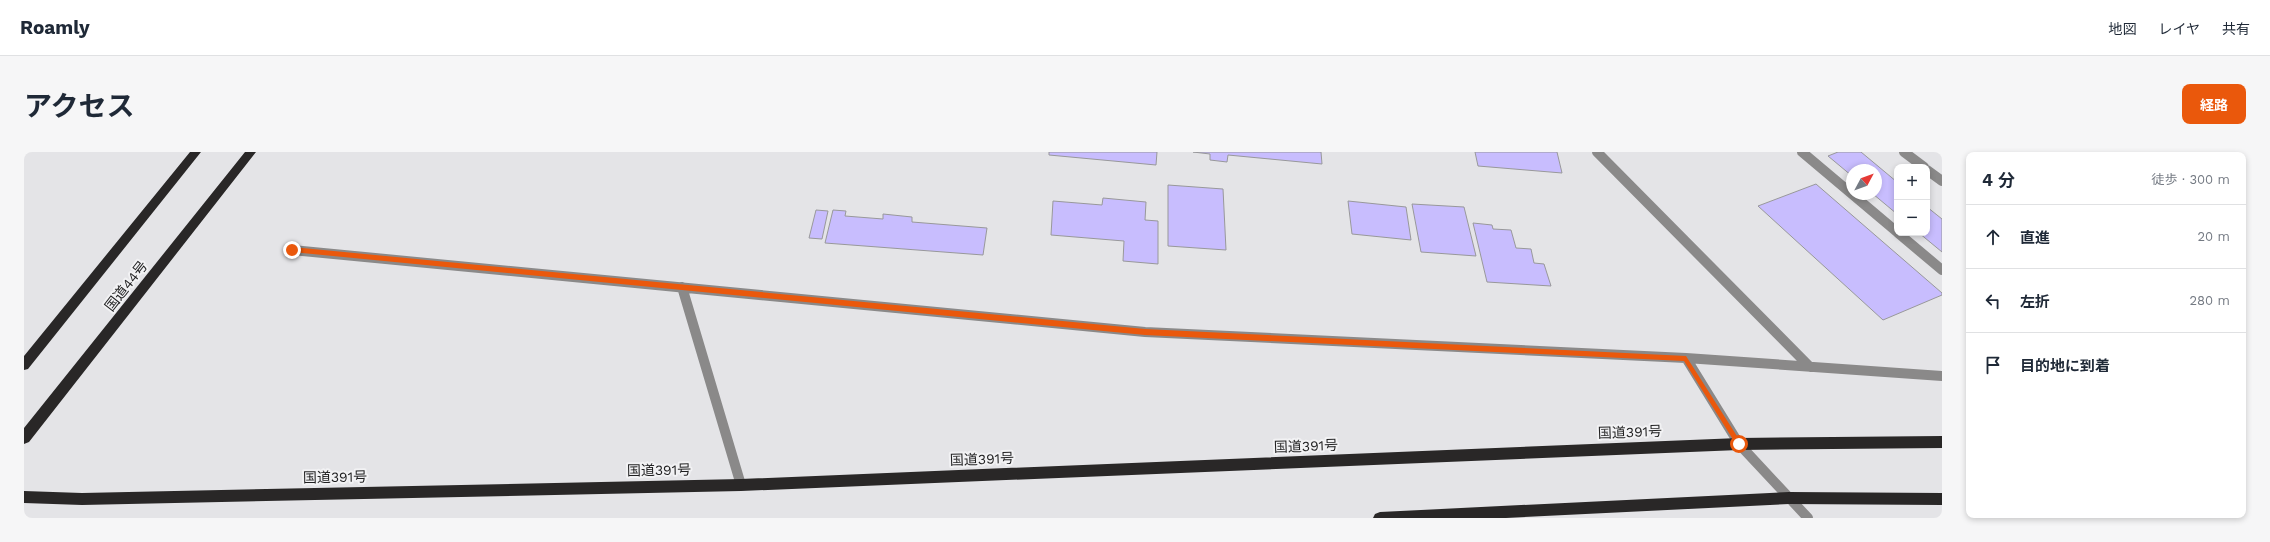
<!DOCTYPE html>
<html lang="ja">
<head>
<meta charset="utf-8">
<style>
	body { margin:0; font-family:"Work Sans","Noto Sans JP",sans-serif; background:#f6f6f7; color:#1f2937 }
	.controls { position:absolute; right:12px; top:12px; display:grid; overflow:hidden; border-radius:8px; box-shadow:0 2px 6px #0003 }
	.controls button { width:36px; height:36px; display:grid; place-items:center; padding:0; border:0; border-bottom:1px solid #e0e1e3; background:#fff; color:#1f2937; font:20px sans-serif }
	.compass { position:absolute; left:1822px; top:12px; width:36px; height:36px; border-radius:50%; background:#fff; box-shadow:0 2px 6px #0003; rotate:49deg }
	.stop { position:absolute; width:12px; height:12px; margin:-9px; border:3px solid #ea580c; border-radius:50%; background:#fff }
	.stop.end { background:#ea580c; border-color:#fff; box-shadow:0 1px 4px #0008 }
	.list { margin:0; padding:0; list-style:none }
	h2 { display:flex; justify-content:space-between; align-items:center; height:52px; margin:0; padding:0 16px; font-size:17px }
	h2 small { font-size:13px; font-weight:400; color:#747a83 }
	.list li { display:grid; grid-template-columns:26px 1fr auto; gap:12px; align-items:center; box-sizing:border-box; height:64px; padding:0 16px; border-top:1px solid #e0e1e3 }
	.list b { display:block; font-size:15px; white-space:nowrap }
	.list em { font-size:13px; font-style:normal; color:#747a83 }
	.icon { flex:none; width:22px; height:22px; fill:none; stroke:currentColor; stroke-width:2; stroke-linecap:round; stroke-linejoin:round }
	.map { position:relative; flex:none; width:1918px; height:366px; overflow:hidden; border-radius:8px }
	header { display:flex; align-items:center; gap:24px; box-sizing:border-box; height:56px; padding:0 20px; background:#fff; border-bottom:1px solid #e0e1e3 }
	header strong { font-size:19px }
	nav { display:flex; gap:22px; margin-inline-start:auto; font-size:14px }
	.intro { display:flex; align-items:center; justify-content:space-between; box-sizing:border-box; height:96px; padding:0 24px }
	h1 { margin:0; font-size:28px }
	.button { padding:10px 18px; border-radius:8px; background:#ea580c; color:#fff; font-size:14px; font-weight:700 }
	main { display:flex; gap:24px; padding:0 24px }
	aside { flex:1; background:#fff; border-radius:8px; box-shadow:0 2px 6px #0003 }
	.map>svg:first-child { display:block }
	.building { fill:#c8bdfe; stroke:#98989a }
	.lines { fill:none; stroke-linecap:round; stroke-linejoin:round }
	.minor { stroke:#8a8989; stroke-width:10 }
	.highway { fill:#292727; fill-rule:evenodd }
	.route { fill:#ea580c }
	.labels { text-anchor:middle; stroke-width:4; stroke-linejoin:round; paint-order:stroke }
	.street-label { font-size:14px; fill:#1f1f20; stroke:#f2f2f4 }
</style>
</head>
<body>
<header>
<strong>Roamly</strong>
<nav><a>地図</a><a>レイヤ</a><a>共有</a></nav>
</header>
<div class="intro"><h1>アクセス</h1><a class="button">経路</a></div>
<main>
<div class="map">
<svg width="1918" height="366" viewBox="0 0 1918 366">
	<rect width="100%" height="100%" fill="#e4e4e7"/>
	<path class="building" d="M1025,0H1133L1132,13L1025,3Z
		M1169,0H1297L1298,12L1204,3L1203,10L1186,8V2Z
		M1451,0H1533L1538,21L1454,14Z
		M1814,0H1837L1873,30V62L1849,42H1852V18H1828V24L1804,4Z
		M1792,32L1918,141V143L1859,168L1734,54Z
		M1144,33L1199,37L1202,98L1144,94Z
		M1079,46L1122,50L1121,68L1134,69V112L1099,109L1100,89L1027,83L1029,49L1078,53Z
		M1324,49L1382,55L1387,88L1328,82Z
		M1388,52L1440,55L1452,104L1397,100Z
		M1903,55L1918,67V100L1895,81H1903Z
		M792,58L804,59L798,87L785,86Z
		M809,58L822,59L821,64L859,67V62L888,65V70L963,76L959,103L801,91Z
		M1449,71L1468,73L1469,77L1487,78L1492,96L1507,97L1510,111L1520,112L1527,134L1463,130Z"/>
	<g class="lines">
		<path class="minor" d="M1573,0L1786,215
			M1778,0L1873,80
			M1880,0L1900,15
			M1903,18L1918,29
			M1874,81L1918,118
			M268,98L1121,180L1662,206L1918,224
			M658,135L717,333
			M1662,206L1715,292L1784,366"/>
		<path class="highway" d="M166,0H177L4,217L0,218V204Z
			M221,0H232L5,290L0,292V276Z
			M1918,284V296L1715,298L717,339L58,353L0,351V339L58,341L717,327L1715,286Z
			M1765,340L1918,341V353L1765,352L1482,366H1349L1351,362L1356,360Z"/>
	</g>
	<path class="route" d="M268,95L1121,177L1662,204L1718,292L1717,294H1713L1660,209L1121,183L268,100L265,98Z"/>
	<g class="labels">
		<g class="street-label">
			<text transform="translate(102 134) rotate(-52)" y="5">国道44号</text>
			<text transform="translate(1606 280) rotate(-2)" y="5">国道391号</text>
			<text transform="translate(1282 294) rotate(-2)" y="5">国道391号</text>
			<text transform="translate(958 307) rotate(-2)" y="5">国道391号</text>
			<text transform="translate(635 318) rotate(-1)" y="5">国道391号</text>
			<text transform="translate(311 325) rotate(-1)" y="5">国道391号</text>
		</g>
	</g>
</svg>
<div class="controls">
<button>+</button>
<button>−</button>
</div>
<svg class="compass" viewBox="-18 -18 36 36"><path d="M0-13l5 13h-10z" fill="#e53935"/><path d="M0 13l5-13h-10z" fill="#747a83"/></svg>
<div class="stop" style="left:1715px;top:292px"></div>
<div class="stop end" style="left:268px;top:98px"></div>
</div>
<aside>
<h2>4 分<small>徒歩 · 300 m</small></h2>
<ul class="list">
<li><svg class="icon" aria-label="ahead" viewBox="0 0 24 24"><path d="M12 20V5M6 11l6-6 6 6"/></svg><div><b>直進</b></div><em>20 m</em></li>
<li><svg class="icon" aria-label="left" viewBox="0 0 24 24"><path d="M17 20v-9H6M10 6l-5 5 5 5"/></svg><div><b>左折</b></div><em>280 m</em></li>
<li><svg class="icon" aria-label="arrive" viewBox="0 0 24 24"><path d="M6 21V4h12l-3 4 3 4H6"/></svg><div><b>目的地に到着</b></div></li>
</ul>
</aside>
</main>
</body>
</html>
